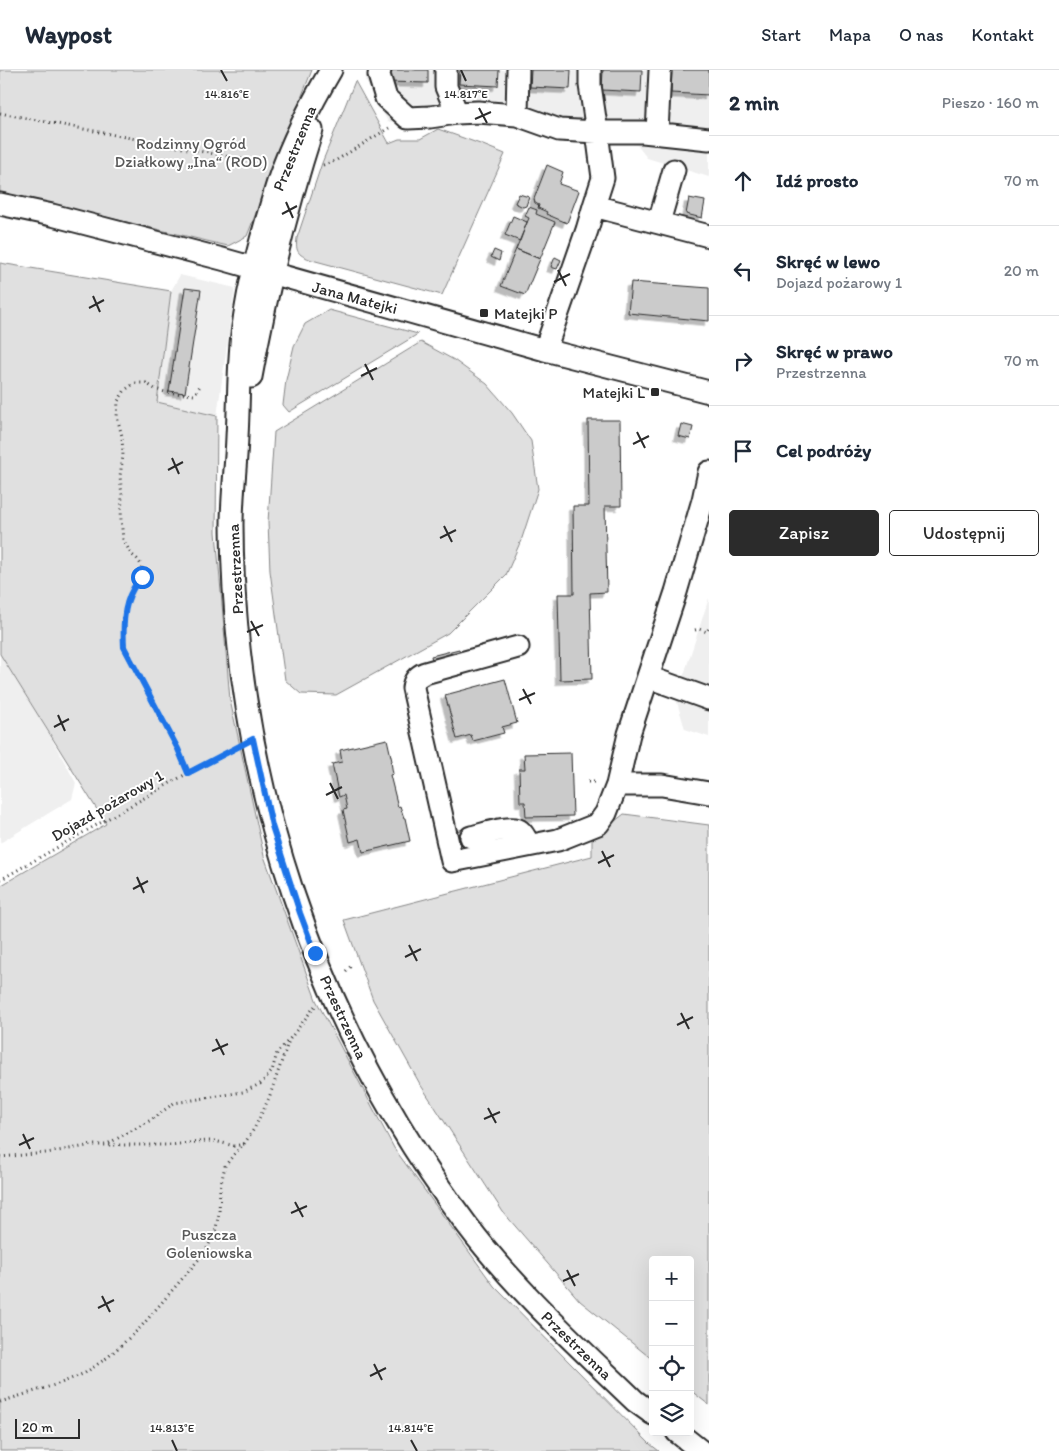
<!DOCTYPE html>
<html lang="pl">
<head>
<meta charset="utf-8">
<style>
	body { margin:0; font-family:Itim,sans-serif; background:#f6f6f7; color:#1f2937 }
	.controls { position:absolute; right:15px; bottom:15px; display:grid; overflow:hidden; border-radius:5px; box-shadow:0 5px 20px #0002 }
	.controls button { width:45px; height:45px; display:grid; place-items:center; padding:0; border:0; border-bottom:1px solid #e0e1e3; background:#fff; color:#1f2937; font:25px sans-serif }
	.scale { position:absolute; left:15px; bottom:12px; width:65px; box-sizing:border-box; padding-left:5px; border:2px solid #2b2b2b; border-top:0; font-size:14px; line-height:18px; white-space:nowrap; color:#2b2b2b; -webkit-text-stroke:4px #fff; paint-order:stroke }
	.stop { position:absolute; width:15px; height:15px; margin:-11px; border:4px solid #1a73e8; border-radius:50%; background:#fff }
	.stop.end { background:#1a73e8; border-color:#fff; box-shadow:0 1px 5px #0008 }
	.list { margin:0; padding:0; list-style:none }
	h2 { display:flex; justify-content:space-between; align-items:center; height:65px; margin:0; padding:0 20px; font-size:21px }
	h2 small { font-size:16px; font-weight:400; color:#747a83 }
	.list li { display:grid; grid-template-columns:32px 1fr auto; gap:15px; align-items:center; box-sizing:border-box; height:90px; padding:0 20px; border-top:1px solid #e0e1e3 }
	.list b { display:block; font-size:19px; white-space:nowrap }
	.list p { margin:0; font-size:16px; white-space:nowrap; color:#747a83 }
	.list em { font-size:16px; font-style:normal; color:#747a83 }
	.actions { display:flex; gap:10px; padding:15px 20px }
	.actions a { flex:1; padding:11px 0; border:1px solid #2b2b2b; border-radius:5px; text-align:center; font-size:18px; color:#2b2b2b }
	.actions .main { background:#2b2b2b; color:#fff }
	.icon { flex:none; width:28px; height:28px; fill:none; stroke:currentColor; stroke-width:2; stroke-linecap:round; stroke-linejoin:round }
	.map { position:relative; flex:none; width:709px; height:1381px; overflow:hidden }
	header { display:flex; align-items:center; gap:30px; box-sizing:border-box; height:70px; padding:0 25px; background:#fff; border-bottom:1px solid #e0e1e3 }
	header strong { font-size:24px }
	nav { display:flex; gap:28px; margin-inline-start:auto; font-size:18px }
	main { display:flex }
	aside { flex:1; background:#fff }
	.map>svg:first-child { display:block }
	.built { fill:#efefef }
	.green { fill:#e0e0e0; stroke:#868686 }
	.building { fill:#cbcbcb; stroke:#2b2b2b; filter:url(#shadow) }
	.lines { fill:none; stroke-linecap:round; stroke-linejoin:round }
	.minor-casing { stroke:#2b2b2b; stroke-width:25 }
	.path { stroke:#2b2b2b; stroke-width:3; stroke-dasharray:1 4; stroke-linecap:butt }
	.minor { stroke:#fff; stroke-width:21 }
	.route { stroke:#1a73e8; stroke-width:6 }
	.ticks { fill:none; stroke:#2b2b2b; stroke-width:2 }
	.poi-dot { fill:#2b2b2b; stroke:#fff; stroke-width:2 }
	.labels { text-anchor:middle; stroke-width:4; stroke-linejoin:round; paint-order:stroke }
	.park-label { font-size:16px; fill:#585858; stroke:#fff }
	.street-label { font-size:16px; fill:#2b2b2b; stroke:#fff }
	.poi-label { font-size:16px; fill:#2b2b2b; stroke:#fff; text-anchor:start }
	.ticks-label { font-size:12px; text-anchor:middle; fill:#2b2b2b; stroke:#fff; stroke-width:4; stroke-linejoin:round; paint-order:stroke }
</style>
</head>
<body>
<header>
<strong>Waypost</strong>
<nav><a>Start</a><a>Mapa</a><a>O nas</a><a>Kontakt</a></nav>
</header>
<main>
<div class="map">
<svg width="709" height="1381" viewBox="0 0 709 1381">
	<defs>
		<filter id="shadow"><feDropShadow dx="-4.5" dy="4.5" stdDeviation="0" flood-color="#0004"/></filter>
	</defs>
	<rect width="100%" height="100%" fill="#fff"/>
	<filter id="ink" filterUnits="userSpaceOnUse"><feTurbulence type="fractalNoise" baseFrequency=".02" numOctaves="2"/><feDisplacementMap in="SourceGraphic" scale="10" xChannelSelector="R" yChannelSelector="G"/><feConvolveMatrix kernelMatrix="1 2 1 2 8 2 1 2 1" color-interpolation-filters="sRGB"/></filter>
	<g filter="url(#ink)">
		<path class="built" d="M369,0H709V107L647,88L637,75L519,53L459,47L388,52L365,10Z
			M180,205L235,218L217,346L157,332L171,221Z
			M709,528V667L685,659L676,629Z
			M0,575L76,713L72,729L0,773Z"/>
		<path class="green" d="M0,0H312L247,166L228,176L0,122Z
			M355,11L389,73L399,69H420L438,59L483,75L505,84L442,225L312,190C299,185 295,183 297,168L322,93Z
			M0,193L171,221L157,332L217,346L216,462L230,630L264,786L316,930L394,1078L494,1216L650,1374L659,1381H0V816L106,754L0,584Z
			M329,240L418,264L289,342L283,335L286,310L294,276L305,254Z
			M421,272L454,290L487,314L512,343L531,371L538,419L522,468L506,505L448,563L336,625L301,624L285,610L270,501L268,452L274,362Z
			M624,744L709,755V1335L690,1320V1190H653V1290L580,1231L503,1142L420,1014L373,930L344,850L592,786V769Z"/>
		<path class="building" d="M388,0H428V13L387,12Z
			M460,0H499L498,16L459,14Z
			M531,0H571L570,19L530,17Z
			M603,0H642L641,22L602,20Z
			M672,0H709V25L671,23Z
			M547,95L563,102L559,114L579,121L567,153L546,144L547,142L538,138L539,135L535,133L534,129Z
			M519,124L529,127L526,136L523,137L515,133Z
			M689,128L705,131L702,148L686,144Z
			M529,137L537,140L536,144L555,152L540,189L516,179L529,148L525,146Z
			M513,146L527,152L520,171L505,165Z
			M516,179L540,189L525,225L501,216Z
			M494,180L501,183L499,191L491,187Z
			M555,187L561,190L557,199L551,197Z
			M631,212L709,218V251L628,243Z
			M185,218L201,220L185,323L169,321Z
			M588,350H620L621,436H605L607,522L590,523L592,609L560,610L558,524H574L573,436H589Z
			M681,354L693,357L690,369L678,366Z
			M459,579L461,587L433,594L431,586Z
			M505,609L517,653L502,657L504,663L473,671L471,665L457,669L445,625Z
			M387,669L392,691L391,692L393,704L390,705L398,737L400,736L404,748H405L410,771L363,782L360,769L350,772L343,740L347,739L344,725L339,727L332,694L342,692L340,680Z
			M571,683L573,746L526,747L525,732H520L519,699H525L524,684Z
			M472,757L476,777L456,781L451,762Z"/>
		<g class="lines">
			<defs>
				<path id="minor" d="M331,0C311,34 293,69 280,106C273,127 267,149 261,170C253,200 246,232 242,264C238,298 239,332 237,367C236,396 232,425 232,455C233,705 316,955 467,1155C516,1220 577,1275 635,1331L653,1344
					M380,0L379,5L386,28L408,48L430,47L457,43
					M446,0V17L457,43L478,42L517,45L559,60L597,62L590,15V0
					M517,45L518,0
					M657,63L660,0
					M0,134L52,145L222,189L545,280L709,322
					M594,136L603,108L597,62H643L709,69
					M659,152L674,100
					M545,280L587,160L594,136L709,166
					M251,307C266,224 286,141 312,60
					M518,577L425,603C417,606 414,610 413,618L452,791L558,770L598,754L606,743L617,715L629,664L676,522L703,430L709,402
					M648,607L709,629
					M617,715H662L709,723
					M471,767C481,765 513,754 520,761C524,764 527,771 529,775
					M677,1362L701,1381"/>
			</defs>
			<use href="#minor" class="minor-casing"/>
			<path class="path" d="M0,43L251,91
				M323,95L335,91L389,58
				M695,560L699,559L707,562L709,558
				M188,703L178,679L124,577C123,558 123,536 133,519C135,515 139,511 142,507V496L137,489L131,484L123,469L121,449L122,426L120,406L123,386L122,366L117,347L118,331L125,320L135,313H146L155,319L165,322L194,325L200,316
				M588,712H596
				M0,810L188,703L235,679
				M346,901L353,894
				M109,1073L151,1050L174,1033L243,1022L260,1014L266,1008L272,1001L277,983L287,972
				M0,1087L46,1083L93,1075H171L206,1071H215L234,1076L244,1074
				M0,1332L61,1313L85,1303L108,1287L140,1258L205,1182L215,1163L219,1143L220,1118L225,1096L235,1083L244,1074L254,1059L269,1028L289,970L315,936"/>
			<use href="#minor" class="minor"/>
		</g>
	</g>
	<g class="lines" filter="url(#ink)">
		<path class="route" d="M142,507C139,511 135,515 133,519C123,536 123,558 124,577L178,679L188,703L253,669L272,756L300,843L315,883"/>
	</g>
	<path class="ticks" d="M221,0L227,11M461,0L466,11M479,38L487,53M475,49L491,42M286,132L293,148M282,144L297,136M558,200L566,216M554,212L570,204M93,226L100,242M89,238L104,230M365,294L373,310M361,306L377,298M637,362L645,378M633,374L649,366M172,388L179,404M168,400L183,392M444,456L452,472M440,468L456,460M251,551L259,566M247,562L263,555M523,619L531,634M519,630L535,623M58,645L65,661M54,657L69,649M330,713L338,729M326,725L342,717M602,781L610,797M598,793L614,785M137,807L144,823M133,819L148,811M409,875L417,891M405,887L421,879M681,943L689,959M677,955L693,947M216,969L224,985M212,981L228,974M488,1038L496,1053M484,1049L500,1042M23,1064L30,1079M19,1075L34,1068M295,1132L303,1147M291,1143L307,1136M567,1200L575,1216M563,1211L579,1204M102,1226L110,1242M98,1238L114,1230M374,1294L382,1310M370,1306L386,1298M172,1370L177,1381M411,1370L417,1381"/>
	<g class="poi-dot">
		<rect x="479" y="238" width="10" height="10" rx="2.5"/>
		<rect x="650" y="317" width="10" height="10" rx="2.5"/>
	</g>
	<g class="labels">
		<g class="park-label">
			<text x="191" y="79">Rodzinny Ogród<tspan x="191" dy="18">Działkowy „Ina“ (ROD)</tspan></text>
			<text x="209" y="1170">Puszcza<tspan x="209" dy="18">Goleniowska</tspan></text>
		</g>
		<g class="street-label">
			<text transform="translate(294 78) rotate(-68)" y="6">Przestrzenna</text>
			<text transform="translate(355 227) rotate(15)" y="6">Jana Matejki</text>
			<text transform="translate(235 499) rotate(-93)" y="6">Przestrzenna</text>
			<text transform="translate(107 735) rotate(-30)" y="6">Dojazd pożarowy 1</text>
			<text transform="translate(344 947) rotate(65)" y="6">Przestrzenna</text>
			<text transform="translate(577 1275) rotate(44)" y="6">Przestrzenna</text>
		</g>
		<g class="poi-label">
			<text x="494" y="249">Matejki P</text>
			<text x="645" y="328" text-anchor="end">Matejki L</text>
		</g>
	</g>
	<g class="ticks-label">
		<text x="227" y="28">14.816°E</text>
		<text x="466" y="28">14.817°E</text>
		<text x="172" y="1362">14.813°E</text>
		<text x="411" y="1362">14.814°E</text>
	</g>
</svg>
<div class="controls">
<button>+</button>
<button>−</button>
<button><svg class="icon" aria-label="locate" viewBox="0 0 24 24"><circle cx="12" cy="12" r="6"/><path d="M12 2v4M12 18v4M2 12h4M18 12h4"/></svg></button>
<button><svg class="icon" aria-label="layers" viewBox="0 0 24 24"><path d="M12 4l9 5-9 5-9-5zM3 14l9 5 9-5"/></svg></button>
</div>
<div class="scale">20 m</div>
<div class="stop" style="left:142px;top:507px"></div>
<div class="stop end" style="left:315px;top:883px"></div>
</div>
<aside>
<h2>2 min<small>Pieszo · 160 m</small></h2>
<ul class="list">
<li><svg class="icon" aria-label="ahead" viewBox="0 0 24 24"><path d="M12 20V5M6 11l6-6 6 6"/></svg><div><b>Idź prosto</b></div><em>70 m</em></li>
<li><svg class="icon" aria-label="left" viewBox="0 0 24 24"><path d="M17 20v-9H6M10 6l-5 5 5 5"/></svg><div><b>Skręć w lewo</b><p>Dojazd pożarowy 1</p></div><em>20 m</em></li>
<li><svg class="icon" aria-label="right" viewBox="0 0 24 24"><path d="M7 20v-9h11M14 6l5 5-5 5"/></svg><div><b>Skręć w prawo</b><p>Przestrzenna</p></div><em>70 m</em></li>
<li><svg class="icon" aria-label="arrive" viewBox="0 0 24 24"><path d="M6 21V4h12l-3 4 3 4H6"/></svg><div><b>Cel podróży</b></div></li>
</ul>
<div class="actions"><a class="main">Zapisz</a><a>Udostępnij</a></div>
</aside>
</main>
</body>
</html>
